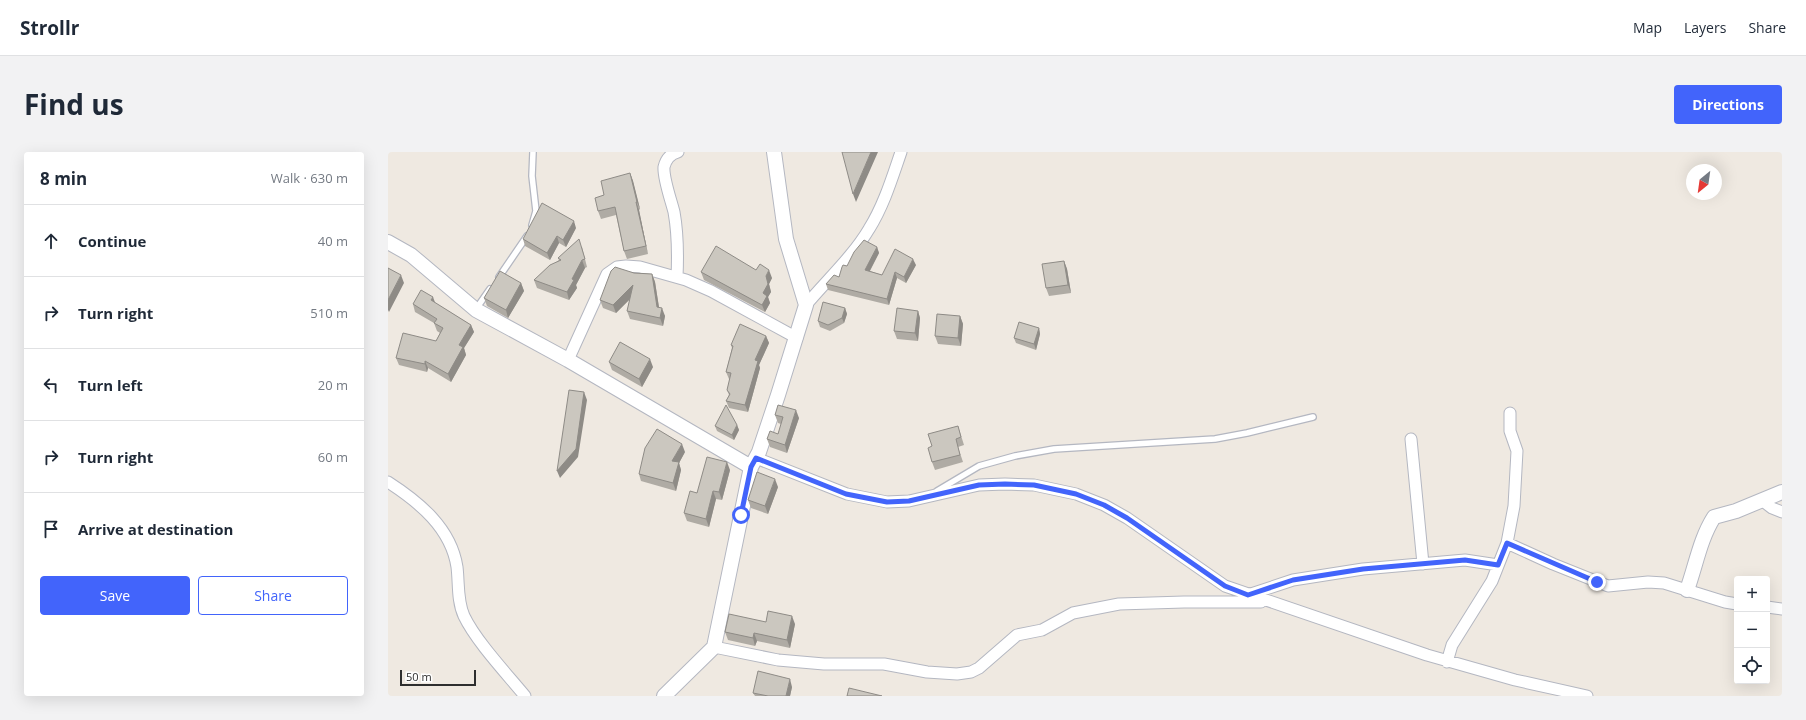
<!DOCTYPE html>
<html lang="en">
<head>
<meta charset="utf-8">
<style>
	body { margin:0; font-family:"Open Sans",sans-serif; background:#f2f2f3; color:#1f2937 }
	.controls { position:absolute; right:12px; bottom:12px; display:grid; overflow:hidden; border-radius:4px; box-shadow:0 4px 16px #0002 }
	.controls button { width:36px; height:36px; display:grid; place-items:center; padding:0; border:0; border-bottom:1px solid #e0e1e3; background:#fff; color:#1f2937; font:20px sans-serif }
	.compass { position:absolute; left:1298px; top:12px; width:36px; height:36px; border-radius:50%; background:#fff; box-shadow:0 4px 16px #0002; rotate:209deg }
	.scale { position:absolute; left:12px; bottom:10px; width:76px; box-sizing:border-box; padding-left:4px; border:2px solid #2e2e2e; border-top:0; font-size:11px; line-height:14px; white-space:nowrap; color:#2e2e2e; -webkit-text-stroke:3px #fff; paint-order:stroke }
	.stop { position:absolute; width:12px; height:12px; margin:-9px; border:3px solid #4264fb; border-radius:50%; background:#fff }
	.stop.end { background:#4264fb; border-color:#fff; box-shadow:0 1px 4px #0008 }
	.list { margin:0; padding:0; list-style:none }
	h2 { display:flex; justify-content:space-between; align-items:center; height:52px; margin:0; padding:0 16px; font-size:17px }
	h2 small { font-size:13px; font-weight:400; color:#747a83 }
	.list li { display:grid; grid-template-columns:26px 1fr auto; gap:12px; align-items:center; box-sizing:border-box; height:72px; padding:0 16px; border-top:1px solid #e0e1e3 }
	.list b { display:block; font-size:15px; white-space:nowrap }
	.list em { font-size:13px; font-style:normal; color:#747a83 }
	.actions { display:flex; gap:8px; padding:12px 16px }
	.actions a { flex:1; padding:9px 0; border:1px solid #4264fb; border-radius:4px; text-align:center; font-size:14px; color:#4264fb }
	.actions .main { background:#4264fb; color:#fff }
	.icon { flex:none; width:22px; height:22px; fill:none; stroke:currentColor; stroke-width:2; stroke-linecap:round; stroke-linejoin:round }
	.map { position:relative; flex:none; width:1394px; height:544px; overflow:hidden; border-radius:4px }
	header { display:flex; align-items:center; gap:24px; box-sizing:border-box; height:56px; padding:0 20px; background:#fff; border-bottom:1px solid #e0e1e3 }
	header strong { font-size:19px }
	nav { display:flex; gap:22px; margin-inline-start:auto; font-size:14px }
	.intro { display:flex; align-items:center; justify-content:space-between; box-sizing:border-box; height:96px; padding:0 24px }
	h1 { margin:0; font-size:28px }
	.button { padding:10px 18px; border-radius:4px; background:#4264fb; color:#fff; font-size:14px; font-weight:700 }
	main { display:flex; gap:24px; padding:0 24px }
	aside { flex:1; background:#fff; border-radius:4px; box-shadow:0 4px 16px #0002 }
	.map>svg:first-child { display:block }
	.lines { fill:none; stroke-linecap:round; stroke-linejoin:round }
	.service-casing { stroke:#b4b7c1; stroke-width:8 }
	.minor-casing { stroke:#b4b7c1; stroke-width:13 }
	.tertiary-casing { stroke:#b4b7c1; stroke-width:16 }
	.service { stroke:#fff; stroke-width:5.5 }
	.minor { stroke:#fff; stroke-width:11 }
	.tertiary { stroke:#fff; stroke-width:14 }
	.wall { fill:#afaba4 }
	.shaded-wall { fill:#8e8b86 }
	.building { fill:#cbc7bf; stroke:#8e8b86 }
	.route { stroke:#4264fb; stroke-width:5 }
</style>
</head>
<body>
<header>
<strong>Strollr</strong>
<nav><a>Map</a><a>Layers</a><a>Share</a></nav>
</header>
<div class="intro"><h1>Find us</h1><a class="button">Directions</a></div>
<main>
<aside>
<h2>8 min<small>Walk · 630 m</small></h2>
<ul class="list">
<li><svg class="icon" aria-label="ahead" viewBox="0 0 24 24"><path d="M12 20V5M6 11l6-6 6 6"/></svg><div><b>Continue</b></div><em>40 m</em></li>
<li><svg class="icon" aria-label="right" viewBox="0 0 24 24"><path d="M7 20v-9h11M14 6l5 5-5 5"/></svg><div><b>Turn right</b></div><em>510 m</em></li>
<li><svg class="icon" aria-label="left" viewBox="0 0 24 24"><path d="M17 20v-9H6M10 6l-5 5 5 5"/></svg><div><b>Turn left</b></div><em>20 m</em></li>
<li><svg class="icon" aria-label="right" viewBox="0 0 24 24"><path d="M7 20v-9h11M14 6l5 5-5 5"/></svg><div><b>Turn right</b></div><em>60 m</em></li>
<li><svg class="icon" aria-label="arrive" viewBox="0 0 24 24"><path d="M6 21V4h12l-3 4 3 4H6"/></svg><div><b>Arrive at destination</b></div></li>
</ul>
<div class="actions"><a class="main">Save</a><a>Share</a></div>
</aside>
<div class="map">
<svg width="1394" height="544" viewBox="0 0 1394 544">
	<rect width="100%" height="100%" fill="#efe9e1"/>
	<g class="lines">
		<defs>
			<path id="service" d="M144,73L148,59L144,24L145,0
				M111,125L139,84
				M88,157L102,137
				M549,339L591,314L627,304L666,297L827,287L859,281L925,265"/>
			<path id="minor" d="M289,125C290,103 290,82 286,60C283,48 275,26 276,15C278,7 282,2 290,0
				M418,153C439,128 465,104 481,77C496,53 504,26 513,0
				M180,208L219,122L229,115L238,114L252,115L298,128L323,139L409,186
				M1023,287L1035,412
				M368,306L459,342L499,350L521,349L591,333L617,332L646,333L688,342L716,353L739,366L837,434L1039,503L1127,528L1199,544
				M0,330C31,350 63,376 69,415C71,431 69,449 76,464C88,489 118,521 137,544
				M1375,349L1384,356L1394,360
				M1119,391L1165,412L1220,434L1260,430L1276,431L1337,450L1349,452
				M860,443L905,428L975,417L1077,408L1110,413
				M1379,455L1394,457
				M326,495L390,508L436,512H496L539,520L569,522L583,520L591,516L629,483L654,478L685,461L731,452L796,450H873
				M1059,510L1064,493L1104,429L1119,391L1126,354L1129,299L1122,279V261"/>
			<path id="tertiary" d="M0,90L23,103L88,158L180,208L363,315
				M1299,438C1308,413 1312,387 1326,365L1348,359L1394,340
				M276,544L326,495L363,315L371,300L390,243L418,153L398,87L386,0"/>
		</defs>
		<use href="#service" class="service-casing"/>
		<use href="#minor" class="minor-casing"/>
		<use href="#tertiary" class="tertiary-casing"/>
		<use href="#service" class="service"/>
		<use href="#minor" class="minor"/>
		<use href="#tertiary" class="tertiary"/>
	</g>
	<path class="wall" d="M242,21L245,29L252,57L251,58L260,102L239,107L236,99L228,63L213,67L210,59L216,43Z
		M188,76L178,95L171,91L162,108L137,94L135,87Z
		M194,95L199,115L197,116L188,133L189,136L181,148L149,136L146,128L171,108L170,106Z
		M489,95L491,101L482,119L494,123L528,113L518,131L509,126L501,153L440,138L438,132L451,125L459,114Z
		M676,109L679,117L683,141L661,144L658,136Z
		M368,118L384,126L381,132L383,140L380,145L382,151L377,160L316,128L313,120Z
		M246,121L264,122L267,130L271,155L277,164L275,174L242,167L239,159L242,147L228,161L215,156L212,148Z
		M133,131L136,139L120,166L99,154L96,146Z
		M47,151L83,173L86,180L76,196L78,203L63,230L40,216L39,220L11,213L8,206L48,189L52,181L49,179L46,171L27,160L25,152Z
		M457,156L459,162L456,171L442,179L432,175L430,169Z
		M530,159L532,166L530,189L509,187L506,179Z
		M572,164L575,172L573,194L550,192L547,184Z
		M651,176L652,182L648,198L628,191L626,186Z
		M378,184L381,191L371,213L372,216L360,260L341,256L338,249L341,243L339,238L342,227H341L338,220L344,196L343,193Z
		M221,210L265,215L254,235L224,218Z
		M387,263L411,266L399,301L382,295L379,287L390,282L393,272L390,271Z
		M349,273L351,278L346,288L329,279L327,274Z
		M570,274L576,293L570,295L575,310L547,318L544,310V294Z
		M297,300L291,311L293,318L288,339L253,329L251,322Z
		M342,318L334,348L328,347L321,375L299,369L296,361L309,341Z
		M390,335L380,362L363,356L360,348Z
		M378,470L407,472L402,496L369,489L367,494L340,488L337,480Z
		M404,535L402,544H367L365,541Z"/>
	<path class="shaded-wall" d="M483,0H490L468,50L465,42Z
		M242,21L245,29L252,57L249,50Z
		M248,50L251,58L260,102L258,94Z
		M186,69L188,76L178,95L175,88Z
		M169,84L171,91L162,108L159,101Z
		M489,95L491,101L479,124L477,118Z
		M525,107L528,113L518,131L516,125Z
		M194,108L197,116L188,133L189,136L181,148L179,140L184,127Z
		M676,109L679,117L683,141L680,133Z
		M381,118L384,126L381,132L383,140L380,145L382,151L377,160L374,153L375,141L378,124Z
		M507,120L509,126L501,153L499,147Z
		M264,122L267,130L272,162L269,155Z
		M13,123L16,131L1,160L0,158V148Z
		M133,131L136,139L120,166L118,158Z
		M245,133L248,141L228,161L225,153Z
		M45,145L48,153L43,148Z
		M274,156L277,164L275,174L272,166Z
		M457,156L459,162L456,171L454,166Z
		M530,159L532,166L530,189L527,181Z
		M572,164L575,172L573,194L570,186Z
		M83,173L86,180L76,196L78,203L63,230L60,222L71,193Z
		M651,176L652,182L648,198L646,192Z
		M378,184L381,191L371,213L372,216L360,260L357,253L367,208Z
		M262,207L265,215L254,235L251,227Z
		M37,209L40,216L39,220L37,212Z
		M196,240L199,248L190,305L172,326L169,319Z
		M408,258L411,266L399,301L397,293Z
		M349,273L351,278L346,288L344,283Z
		M294,292L297,300L291,311L293,318L288,339L285,331L284,309Z
		M339,310L342,318L334,348L331,340Z
		M387,327L390,335L380,362L377,354Z
		M325,339L328,347L321,375L318,367Z
		M404,464L407,472L402,496L399,488Z
		M366,481L369,489L367,494L365,486Z
		M402,527L404,535L402,544H398Z"/>
	<path class="building" d="M454,0H483L465,42Z
		M242,21L249,50H248L258,94L236,99L227,55L210,59L207,46L216,43L213,29Z
		M154,51L186,69L175,88L169,84L159,101L135,87Z
		M191,87L197,107L194,108L184,127L186,128L179,140L146,128L162,113L173,108L170,106Z
		M476,88L489,95L477,118L494,123L507,97L525,107L516,125L507,120L499,147L438,132L446,123L451,125L454,115L455,113L459,114L466,100Z
		M328,94L368,118L372,112L381,118L378,124L380,132L375,141L379,144L374,153L313,120Z
		M676,109L680,133L658,136L654,112Z
		M227,115L246,121L264,122L269,155L274,156L272,166L239,159L245,133L225,153L212,148L223,119Z
		M0,116L13,123L0,148Z
		M112,119L133,131L118,158L96,146Z
		M33,138L45,145L43,148L83,173L71,193L75,195L60,222L37,209V212L8,206L15,181L48,189L55,176L46,171L49,167L25,152Z
		M435,150L457,156L454,166L440,173L430,169Z
		M509,156L530,159L527,181L506,179Z
		M549,162L572,164L570,186L547,184Z
		M631,170L651,176L646,192L626,186Z
		M352,172L378,184L367,208L370,209L357,253L338,249L342,242L339,238L343,221L338,220L345,194L343,193Z
		M232,190L262,207L251,227L221,210Z
		M181,238L196,240L188,297L169,319Z
		M338,253L349,273L344,283L327,274Z
		M390,253L408,258L397,293L379,287L382,279L390,282L395,265L387,263Z
		M570,274L573,285L568,287L572,303L544,310L540,296L544,294L540,282Z
		M269,277L294,292L284,309L291,310L285,331L251,322L257,296Z
		M319,305L339,310L331,340L325,339L318,367L296,361L302,339L309,341Z
		M369,320L387,327L377,354L360,348Z
		M380,459L404,464L399,488L366,481L365,486L337,480L341,462L378,470Z
		M370,519L402,527L398,544H380L365,541Z
		M461,536L494,544H459Z"/>
	<g class="lines">
		<path class="route" d="M353,363L363,315L368,306L458,342L499,350L521,349L591,333L617,332L646,333L688,342L716,353L739,366L837,434L860,443L905,428L975,417L1077,408L1110,413L1119,391L1209,430"/>
	</g>
</svg>
<div class="controls">
<button>+</button>
<button>−</button>
<button><svg class="icon" aria-label="locate" viewBox="0 0 24 24"><circle cx="12" cy="12" r="6"/><path d="M12 2v4M12 18v4M2 12h4M18 12h4"/></svg></button>
</div>
<svg class="compass" viewBox="-18 -18 36 36"><path d="M0-13l5 13h-10z" fill="#e53935"/><path d="M0 13l5-13h-10z" fill="#747a83"/></svg>
<div class="scale">50 m</div>
<div class="stop" style="left:353px;top:363px"></div>
<div class="stop end" style="left:1209px;top:430px"></div>
</div>
</main>
</body>
</html>
